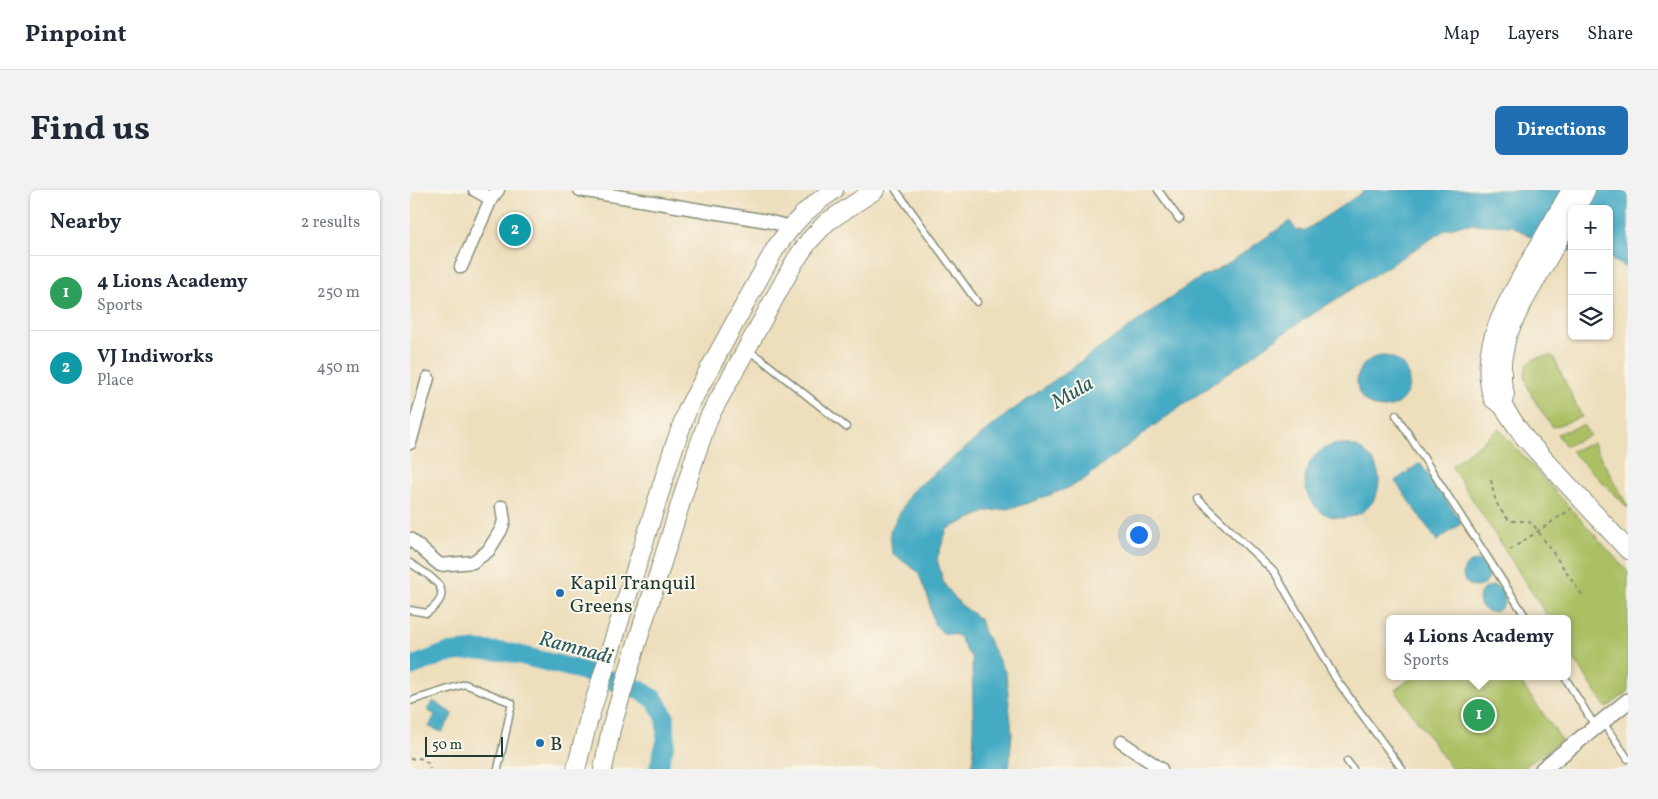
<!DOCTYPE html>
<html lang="en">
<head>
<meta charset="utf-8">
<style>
	body { margin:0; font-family:Vollkorn,serif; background:#f2f2f3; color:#1f2937 }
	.controls { position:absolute; right:15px; top:15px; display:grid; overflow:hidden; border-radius:8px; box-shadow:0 1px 4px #0004 }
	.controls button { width:45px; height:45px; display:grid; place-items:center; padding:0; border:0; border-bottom:1px solid #e0e1e3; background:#fff; color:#1f2937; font:25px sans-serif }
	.scale { position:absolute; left:15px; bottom:12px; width:78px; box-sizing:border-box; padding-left:5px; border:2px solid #1f3d34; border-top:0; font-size:14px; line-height:18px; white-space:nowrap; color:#1f3d34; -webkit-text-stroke:4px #fbf7ec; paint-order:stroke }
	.you { position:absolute; left:728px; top:344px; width:18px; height:18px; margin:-12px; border:4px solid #fff; border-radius:50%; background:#1a73e8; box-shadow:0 0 0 8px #1a73e833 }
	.badge { display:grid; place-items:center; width:32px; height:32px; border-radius:50%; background:#1f6fb2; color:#fff; font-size:16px; font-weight:700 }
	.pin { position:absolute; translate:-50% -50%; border:2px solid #fff; box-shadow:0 1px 5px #0006 }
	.popup { position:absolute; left:976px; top:425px; width:185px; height:65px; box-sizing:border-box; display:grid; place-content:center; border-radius:8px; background:#fff; filter:drop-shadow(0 1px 4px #0005); font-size:16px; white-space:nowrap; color:#747a83 }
	.popup b { font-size:19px; color:#1f2937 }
	.popup::after { content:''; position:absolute; left:50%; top:100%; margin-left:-10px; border:10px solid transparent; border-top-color:#fff }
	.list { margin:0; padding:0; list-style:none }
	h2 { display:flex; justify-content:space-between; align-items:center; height:65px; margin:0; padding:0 20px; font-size:21px }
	h2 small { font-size:16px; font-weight:400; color:#747a83 }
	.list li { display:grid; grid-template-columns:32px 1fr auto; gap:15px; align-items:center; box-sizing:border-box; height:75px; padding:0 20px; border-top:1px solid #e0e1e3 }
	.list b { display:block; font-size:19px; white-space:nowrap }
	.list p { margin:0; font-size:16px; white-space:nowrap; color:#747a83 }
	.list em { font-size:16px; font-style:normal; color:#747a83 }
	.icon { flex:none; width:28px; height:28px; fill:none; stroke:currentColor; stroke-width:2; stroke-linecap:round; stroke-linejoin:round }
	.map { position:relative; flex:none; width:1218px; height:579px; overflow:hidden; border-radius:8px }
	header { display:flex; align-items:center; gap:30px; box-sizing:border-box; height:70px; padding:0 25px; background:#fff; border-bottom:1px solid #e0e1e3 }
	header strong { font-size:24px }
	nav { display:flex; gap:28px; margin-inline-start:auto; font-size:18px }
	.intro { display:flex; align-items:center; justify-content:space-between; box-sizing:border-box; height:120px; padding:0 30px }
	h1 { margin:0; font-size:35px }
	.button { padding:12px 22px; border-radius:8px; background:#1f6fb2; color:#fff; font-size:18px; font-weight:700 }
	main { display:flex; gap:30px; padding:0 30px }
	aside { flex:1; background:#fff; border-radius:8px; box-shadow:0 1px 4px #0004 }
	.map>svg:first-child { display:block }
	.green { fill:#acc064; stroke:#667e4c }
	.water { fill:#45aac4; stroke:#32747c }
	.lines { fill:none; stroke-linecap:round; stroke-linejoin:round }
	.river { stroke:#45aac4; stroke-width:19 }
	.service-casing { stroke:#868e78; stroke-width:9 }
	.minor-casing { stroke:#868e78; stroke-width:15 }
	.tertiary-casing { stroke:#868e78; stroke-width:18 }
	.secondary-casing { stroke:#868e78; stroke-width:20 }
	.path { stroke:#868e78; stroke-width:2; stroke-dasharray:4 4; stroke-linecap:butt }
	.service { stroke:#fff; stroke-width:6 }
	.minor { stroke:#fff; stroke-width:12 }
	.tertiary { stroke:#fff; stroke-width:15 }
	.secondary { stroke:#fff; stroke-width:18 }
	.poi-dot { fill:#1f6fb2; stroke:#fbf7ec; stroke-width:2 }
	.labels { text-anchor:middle; stroke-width:4; stroke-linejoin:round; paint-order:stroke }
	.poi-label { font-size:20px; fill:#1f3d34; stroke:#fbf7ec; text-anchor:start }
	.water-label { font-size:21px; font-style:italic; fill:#2a5e5f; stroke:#fbf7ec }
</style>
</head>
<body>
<header>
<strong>Pinpoint</strong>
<nav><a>Map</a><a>Layers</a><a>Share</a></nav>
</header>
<div class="intro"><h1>Find us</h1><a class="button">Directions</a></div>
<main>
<aside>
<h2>Nearby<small>2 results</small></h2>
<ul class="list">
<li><span class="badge" style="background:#2e9e5b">1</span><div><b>4 Lions Academy</b><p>Sports</p></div><em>250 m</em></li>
<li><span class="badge" style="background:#0f9aa8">2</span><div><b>VJ Indiworks</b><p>Place</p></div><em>450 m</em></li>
</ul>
</aside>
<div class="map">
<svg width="1218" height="579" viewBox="0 0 1218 579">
	<rect width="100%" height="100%" fill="#fbf7ec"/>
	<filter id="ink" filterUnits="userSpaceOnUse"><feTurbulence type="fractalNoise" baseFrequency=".02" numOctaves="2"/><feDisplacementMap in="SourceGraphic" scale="10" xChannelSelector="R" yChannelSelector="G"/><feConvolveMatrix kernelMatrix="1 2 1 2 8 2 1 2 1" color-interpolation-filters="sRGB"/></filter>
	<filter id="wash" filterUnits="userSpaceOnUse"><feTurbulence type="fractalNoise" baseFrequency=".0096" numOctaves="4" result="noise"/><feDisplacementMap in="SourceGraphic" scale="20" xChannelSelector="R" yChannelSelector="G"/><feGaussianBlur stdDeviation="1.12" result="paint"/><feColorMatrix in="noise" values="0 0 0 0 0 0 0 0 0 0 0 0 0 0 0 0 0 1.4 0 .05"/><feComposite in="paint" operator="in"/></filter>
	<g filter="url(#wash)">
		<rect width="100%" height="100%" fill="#eddebc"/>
		<path class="green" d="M1135,166H1143L1172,227L1143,237C1134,225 1106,190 1118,174C1122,169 1129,167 1135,166Z
			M1173,235L1180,245L1156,256L1147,244Z
			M1089,239L1218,382V502L1196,518L1158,459V429H1139L1041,276Z
			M1183,253L1218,317V318L1161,261Z
			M1004,486H1106L1152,550L1112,579H1042L985,500Z"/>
		<path class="water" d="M956,0H1218V79L1199,68V19H1162V61L1128,51L1102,36L1053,34L1035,40L887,134L745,235L673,290L658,298L615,314L597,319L578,321L537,339L527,369L534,394L550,414L570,429L573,440L596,484L602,543L599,579H559L564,569L562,468L555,459L551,449L547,445L533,443L524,434L519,410L508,382L482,363L480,341L501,302L597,224L783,92L820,72L880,31L886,40L894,41Z
			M947 192a26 26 0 1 1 52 0a26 26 0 1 1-52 0Z
			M895 291a37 37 0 1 1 74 0a37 37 0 1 1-74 0Z
			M1010,273L1052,333L1027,351L985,291Z
			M1053 384a13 13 0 1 1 26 0a13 13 0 1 1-26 0Z
			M1069 409a13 13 0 1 1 26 0a13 13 0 1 1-26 0Z
			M23,511L43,524L32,542L19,537L25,525L17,520Z"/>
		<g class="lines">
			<path class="river" d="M0,477L36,463L66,460L97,462L166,479L231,500L245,510L255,527L256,551L248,579"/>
		</g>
	</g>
	<g filter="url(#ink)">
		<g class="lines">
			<defs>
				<path id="service" d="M486,0L567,112
					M748,0L769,29
					M337,160L351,169L436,237
					M986,225L1117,429
					M788,309L865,383L926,489L992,579
					M0,373C21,387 49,400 17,423L0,420
					M1154,486L1185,536
					M0,511L55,494L102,513L88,579
					M1192,531L1218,569
					M937,571L943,579"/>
				<path id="minor" d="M65,0L81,9L88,0
					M170,0L357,31L381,37
					M51,77L81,9
					M0,253L18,188
					M0,349L30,375L63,372L78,361L91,340L94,331L92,317
					M711,552L751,579"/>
				<path id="tertiary" d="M1133,579L1218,511"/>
				<path id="secondary" d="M1161,0C1147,24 1133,49 1119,73C1096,115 1067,159 1083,209L1092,215L1114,247L1218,360
					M1166,19L1176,0
					M1092,215L1095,204L1092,192V171L1097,146L1110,118L1162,26
					M166,579L178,532L263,260L278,218L365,59C383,33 397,18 424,0
					M193,579L201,539L226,456L285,267L299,227L385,71L399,51L417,32L465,0"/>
			</defs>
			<use href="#service" class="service-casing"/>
			<use href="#minor" class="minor-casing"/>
			<use href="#tertiary" class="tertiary-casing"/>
			<use href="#secondary" class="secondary-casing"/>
			<path class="path" d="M1081,290C1085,310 1085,315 1100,331H1118L1123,334L1173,406
				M1100,360L1161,319
				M0,569L10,568L18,573L20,579"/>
			<use href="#service" class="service"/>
			<use href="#minor" class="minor"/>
			<use href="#tertiary" class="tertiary"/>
			<use href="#secondary" class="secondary"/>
		</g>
	</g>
	<g class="poi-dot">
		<circle cx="150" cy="403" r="5"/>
		<circle cx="130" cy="553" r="5"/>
	</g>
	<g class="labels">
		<g class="poi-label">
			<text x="160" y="399">Kapil Tranquil<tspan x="160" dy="23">Greens</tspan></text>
			<text x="140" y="560">B</text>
		</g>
		<g class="water-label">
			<text transform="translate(662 202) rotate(-30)" y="7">Mula</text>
			<text transform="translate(166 457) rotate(15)" y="7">Ramnadi</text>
		</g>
	</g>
</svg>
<div class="controls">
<button>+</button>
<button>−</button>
<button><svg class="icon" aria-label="layers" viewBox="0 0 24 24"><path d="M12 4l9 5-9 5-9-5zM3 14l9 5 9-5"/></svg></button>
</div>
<div class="scale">50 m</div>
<div class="you"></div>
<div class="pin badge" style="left:1069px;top:525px;background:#2e9e5b">1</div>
<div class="popup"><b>4 Lions Academy</b>Sports</div>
<div class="pin badge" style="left:105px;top:40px;background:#0f9aa8">2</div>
</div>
</main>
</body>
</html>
